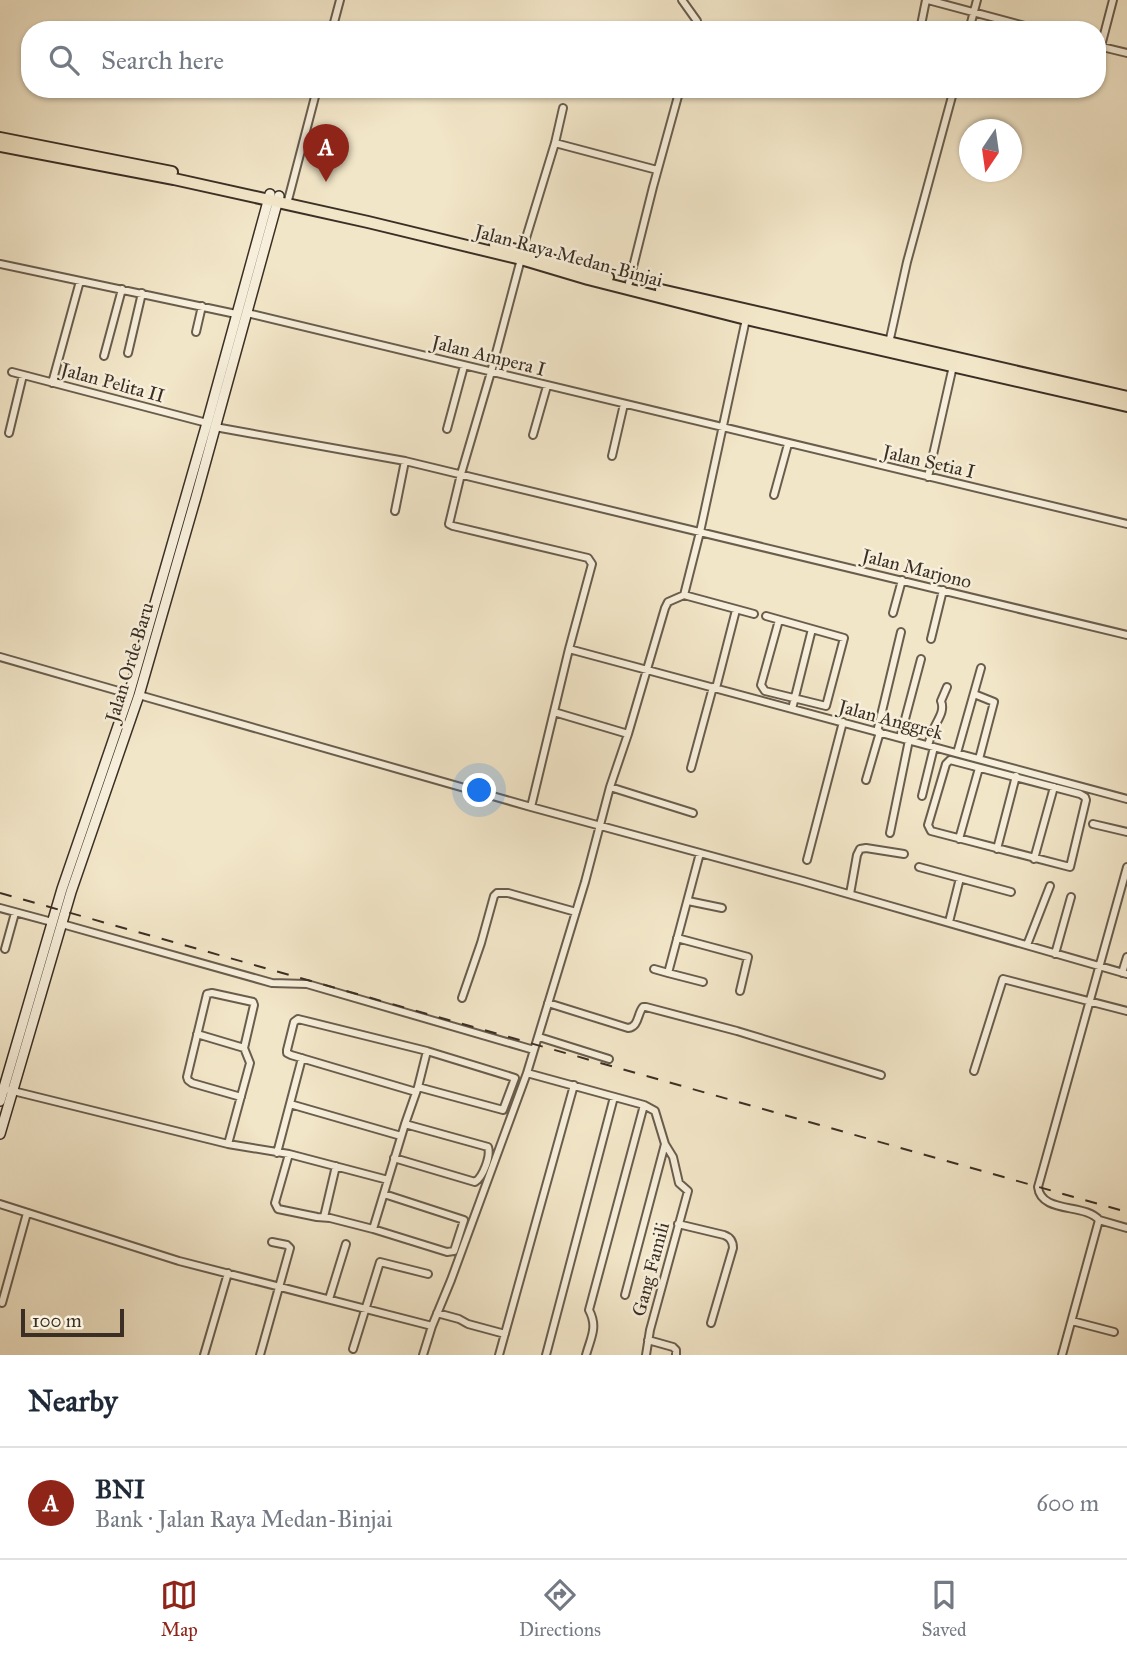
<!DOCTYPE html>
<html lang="en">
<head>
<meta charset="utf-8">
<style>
	body { margin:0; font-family:"IM FELL Great Primer",serif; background:#f6f6f7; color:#1f2937 }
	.compass { position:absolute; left:959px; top:119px; width:63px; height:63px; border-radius:50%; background:#fff; box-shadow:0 2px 5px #0004; rotate:193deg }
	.scale { position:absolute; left:21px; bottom:18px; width:103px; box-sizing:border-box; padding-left:7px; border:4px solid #3b2f25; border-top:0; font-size:19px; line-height:24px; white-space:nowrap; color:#3b2f25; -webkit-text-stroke:5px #f7efdb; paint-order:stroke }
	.you { position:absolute; left:480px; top:791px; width:24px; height:24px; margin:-18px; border:5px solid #fff; border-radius:50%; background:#1a73e8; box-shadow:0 0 0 10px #1a73e833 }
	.badge { display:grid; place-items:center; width:46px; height:46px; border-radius:50%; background:#8f2418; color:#fff; font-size:23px; font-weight:700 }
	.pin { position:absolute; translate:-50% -58px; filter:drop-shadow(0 2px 4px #0008) }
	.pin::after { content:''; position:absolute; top:37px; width:24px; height:21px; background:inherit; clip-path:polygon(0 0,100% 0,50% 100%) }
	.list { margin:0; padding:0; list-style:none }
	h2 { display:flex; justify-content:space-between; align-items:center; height:91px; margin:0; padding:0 28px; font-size:30px }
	h2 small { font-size:23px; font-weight:400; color:#747a83 }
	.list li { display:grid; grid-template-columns:46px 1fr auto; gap:21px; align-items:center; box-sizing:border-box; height:112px; padding:0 28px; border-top:2px solid #e0e1e3 }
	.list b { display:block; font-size:26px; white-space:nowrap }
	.list p { margin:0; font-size:23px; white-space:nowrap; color:#747a83 }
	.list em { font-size:23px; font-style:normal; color:#747a83 }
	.icon { flex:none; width:38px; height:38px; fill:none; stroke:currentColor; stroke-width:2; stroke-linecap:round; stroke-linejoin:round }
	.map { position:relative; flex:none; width:1127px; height:1355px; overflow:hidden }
	.search { position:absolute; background:#fff; box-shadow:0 2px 5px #0004; left:21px; right:21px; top:21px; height:77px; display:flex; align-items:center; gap:18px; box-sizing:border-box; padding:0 24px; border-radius:28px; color:#747a83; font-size:26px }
	.sheet { height:203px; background:#fff }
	nav { display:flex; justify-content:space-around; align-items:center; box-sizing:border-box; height:98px; border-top:2px solid #e0e1e3; background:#fff; font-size:19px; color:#747a83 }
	nav a { display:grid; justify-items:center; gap:4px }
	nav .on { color:#8f2418 }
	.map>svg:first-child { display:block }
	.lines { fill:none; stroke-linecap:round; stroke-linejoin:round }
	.street-casing { stroke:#695d4e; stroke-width:10 }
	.secondary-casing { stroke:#3b2f25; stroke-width:12 }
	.highway-casing { stroke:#3b2f25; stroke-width:14 }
	.street { stroke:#f7efdb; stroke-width:6 }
	.secondary { stroke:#f7efdb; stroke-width:9 }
	.highway { stroke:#f2e6c8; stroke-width:10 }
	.rail { stroke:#3b2f25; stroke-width:2; stroke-dasharray:12 12; stroke-linecap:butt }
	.labels { text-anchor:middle; stroke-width:5; stroke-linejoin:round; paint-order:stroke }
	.street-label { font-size:19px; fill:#3b2f25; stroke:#f7efdb }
</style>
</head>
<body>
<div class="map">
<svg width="1127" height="1355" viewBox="0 0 1127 1355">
	<rect width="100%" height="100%" fill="#f2e6c8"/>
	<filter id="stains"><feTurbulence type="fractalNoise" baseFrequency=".00286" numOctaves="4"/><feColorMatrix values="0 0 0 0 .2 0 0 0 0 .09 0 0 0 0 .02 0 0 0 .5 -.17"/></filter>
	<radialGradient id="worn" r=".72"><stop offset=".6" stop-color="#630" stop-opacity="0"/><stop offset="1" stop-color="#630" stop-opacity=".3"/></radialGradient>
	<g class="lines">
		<defs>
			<path id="street" d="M682,0L697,21V30
				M928,0L1040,30
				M332,30L340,0
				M920,30L926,0
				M969,30L977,0
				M1098,46L1127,53
				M1101,46L1113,0
				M555,143L657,170
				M287,204L317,89
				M522,251L555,143L563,108
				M521,259L491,372L461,474L449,524L453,526L588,558L592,564L569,649L531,807
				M0,264L236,314
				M629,283L653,187L680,89
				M247,313L1127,524
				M196,332L202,306
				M889,343L907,262L954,89
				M128,353L142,293
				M104,356L122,289
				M12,372L207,423
				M52,383L80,281
				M215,427L405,461L1127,635
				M447,429L464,366
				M9,433L23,375
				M533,435L547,386
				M612,456L624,404
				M928,477L953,366
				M774,495L788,444
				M395,511L405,461
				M684,595L754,614
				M893,613L902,580
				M766,616L844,638L826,706L765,691L761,685L779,620
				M931,639L943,590
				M569,649L1127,799
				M0,657L129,694
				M716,688L736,610
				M974,694L994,702L979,759
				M139,695L531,807L803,881L1127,974
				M792,709L812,629
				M554,712L628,734
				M877,732L901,632
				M900,738L921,659
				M928,745C930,740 931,733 934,728C938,719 945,711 941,701L947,687
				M957,753L981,668
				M950,760L1080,794L1085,797L1086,800L1070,867L931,831L928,825L946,764Z
				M691,768L713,687
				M866,780L880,732
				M610,787L693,813
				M922,796L934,747
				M1093,824L1127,832
				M890,833L909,740
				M959,839L979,768
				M997,849L1016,776
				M1034,859L1054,787
				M807,860L843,722
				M919,867L1011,892
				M850,894L857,855L860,849L866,848L904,854
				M688,901L722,908
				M0,908L52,922
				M949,922L960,878
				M62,924L272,983L307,984L534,1050
				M677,938L748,957L740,991
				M1027,945L1050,886
				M5,949L15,913
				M1055,954L1071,897
				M654,969L668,973L700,853
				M668,973L703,982
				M1122,973L1127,957
				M462,998L481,943L494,896L497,893H508L576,912
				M548,1003L628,1028C639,1027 637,1014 643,1007H646L737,1031L881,1075
				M197,1034L244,1048
				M539,1037L609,1059
				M974,1071L1003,979L1127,1011
				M527,1073L644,1105L655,1111L665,1144L673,1157L679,1183L688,1191L650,1330L646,1355
				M9,1090L228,1144L289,1154L388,1180
				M416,1092L291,1055L287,1053V1050L294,1022L298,1019L427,1051L515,1078L503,1110L418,1087
				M290,1104L401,1136
				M228,1144L250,1063L244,1048L254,1005L253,1002L212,993L207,994L187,1077L188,1080L192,1083L241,1097
				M277,1153L302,1058
				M289,1154L275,1203L278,1209L317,1217L330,1218L373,1229L447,1252L454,1251L464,1220L384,1194
				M394,1158L475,1182C483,1177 491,1156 488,1147L405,1124
				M0,1204L179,1261L432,1326
				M324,1217L336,1166
				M1099,1220L1127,1228
				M678,1224L724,1235C730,1237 733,1241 733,1248L711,1323
				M373,1229L405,1124L418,1087L427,1051
				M625,1295L665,1144
				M329,1299L346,1244
				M2,1303L27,1213
				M437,1313L459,1319L468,1324L505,1334
				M1072,1321L1114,1332
				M648,1340L673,1347L676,1350V1355
				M353,1349L380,1262L428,1274
				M204,1355L228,1273
				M260,1355L290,1248L287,1245L272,1242
				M423,1355L432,1326L451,1280L527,1073L585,882L610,787L628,734L665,608L668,602L684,595L700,532L746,319
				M499,1355L574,1085
				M546,1355L614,1097
				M586,1355C591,1337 598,1327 589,1310L644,1105
				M1062,1355L1099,1220C1085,1203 1041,1214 1038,1187L1127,867"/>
			<path id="secondary" d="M0,1101L62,889L129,694L207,423L270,194
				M0,1134L71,892L139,695L196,497L279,196"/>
			<path id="highway" d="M0,138L172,172
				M0,146L174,179L368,222L521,259L588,279L746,319L1127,406
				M495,245L521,251L608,277
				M661,290L1127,397"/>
		</defs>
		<use href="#street" class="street-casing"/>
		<use href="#secondary" class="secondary-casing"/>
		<use href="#highway" class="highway-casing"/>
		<use href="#street" class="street"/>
		<use href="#secondary" class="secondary"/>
		<use href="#highway" class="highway"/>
		<path class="rail" d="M0,893L1127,1212"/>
	</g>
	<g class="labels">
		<g class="street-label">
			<text transform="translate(569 255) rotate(15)" y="7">Jalan Raya Medan-Binjai</text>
			<text transform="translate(489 355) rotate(14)" y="7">Jalan Ampera I</text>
			<text transform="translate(113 382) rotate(15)" y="7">Jalan Pelita II</text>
			<text transform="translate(929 461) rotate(13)" y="7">Jalan Setia I</text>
			<text transform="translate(917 568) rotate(14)" y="7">Jalan Marjono</text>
			<text transform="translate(129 662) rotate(-73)" y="7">Jalan Orde Baru</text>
			<text transform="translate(891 719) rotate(15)" y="7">Jalan Anggrek</text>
			<text transform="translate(650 1269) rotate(-75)" y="7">Gang Famili</text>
		</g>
	</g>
	<rect width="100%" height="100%" filter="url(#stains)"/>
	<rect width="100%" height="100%" fill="url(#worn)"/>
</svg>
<svg class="compass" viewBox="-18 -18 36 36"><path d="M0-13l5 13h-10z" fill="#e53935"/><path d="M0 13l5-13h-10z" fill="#747a83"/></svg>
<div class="scale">100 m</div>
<div class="you"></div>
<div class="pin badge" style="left:326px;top:182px">A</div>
<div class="search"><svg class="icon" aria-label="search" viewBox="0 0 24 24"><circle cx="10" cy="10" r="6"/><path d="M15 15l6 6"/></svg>Search here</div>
</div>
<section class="sheet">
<h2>Nearby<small></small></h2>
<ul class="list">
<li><span class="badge">A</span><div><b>BNI</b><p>Bank · Jalan Raya Medan-Binjai</p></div><em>600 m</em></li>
</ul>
</section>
<nav>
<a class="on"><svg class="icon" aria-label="map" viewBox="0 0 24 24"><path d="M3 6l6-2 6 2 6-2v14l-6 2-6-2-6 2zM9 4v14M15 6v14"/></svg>Map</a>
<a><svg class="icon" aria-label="directions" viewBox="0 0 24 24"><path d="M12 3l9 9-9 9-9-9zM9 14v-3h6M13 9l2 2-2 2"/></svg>Directions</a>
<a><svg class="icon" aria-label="saved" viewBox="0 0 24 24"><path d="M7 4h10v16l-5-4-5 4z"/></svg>Saved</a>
</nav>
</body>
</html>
